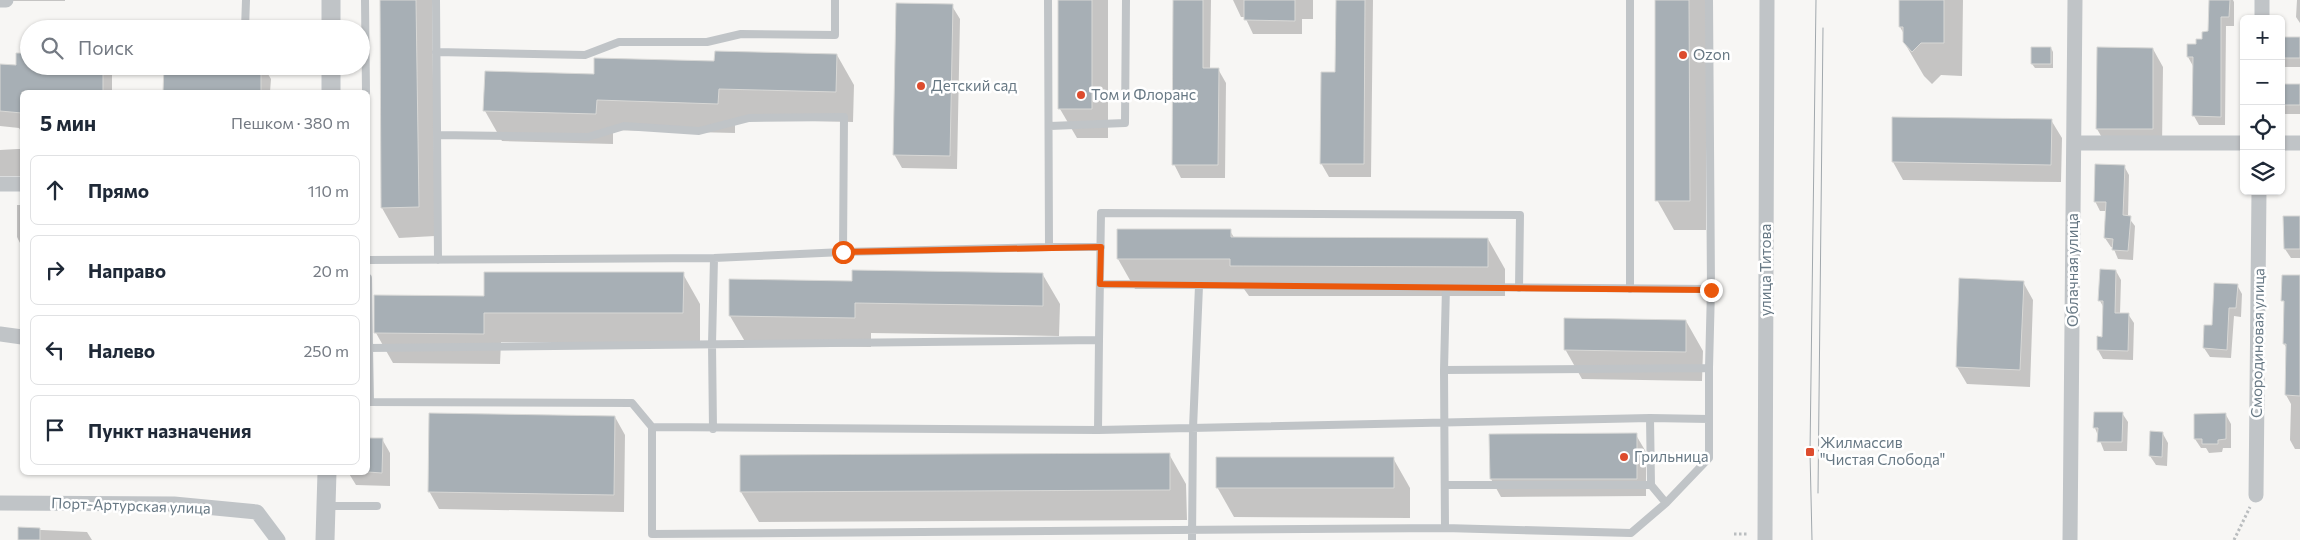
<!DOCTYPE html>
<html lang="ru">
<head>
<meta charset="utf-8">
<style>
	body { margin:0; font-family:Commissioner,sans-serif; background:#f2f2f3; color:#1f2937 }
	.controls { position:absolute; right:15px; top:15px; display:grid; overflow:hidden; border-radius:8px; box-shadow:0 1px 4px #0004 }
	.controls button { width:45px; height:45px; display:grid; place-items:center; padding:0; border:0; border-bottom:1px solid #e0e1e3; background:#fff; color:#1f2937; font:25px sans-serif }
	.stop { position:absolute; width:15px; height:15px; margin:-11px; border:4px solid #ea580c; border-radius:50%; background:#fff }
	.stop.end { background:#ea580c; border-color:#fff; box-shadow:0 1px 5px #0008 }
	.list { margin:0; padding:0; list-style:none }
	h2 { display:flex; justify-content:space-between; align-items:center; height:65px; margin:0; padding:0 20px; font-size:21px }
	h2 small { font-size:16px; font-weight:400; color:#747a83 }
	.list li { display:grid; grid-template-columns:32px 1fr auto; gap:15px; align-items:center; box-sizing:border-box; height:70px; margin:0 10px 10px; padding:0 10px; border:1px solid #e0e1e3; border-radius:8px }
	.list b { display:block; font-size:19px; white-space:nowrap }
	.list em { font-size:16px; font-style:normal; color:#747a83 }
	.icon { flex:none; width:28px; height:28px; fill:none; stroke:currentColor; stroke-width:2; stroke-linecap:round; stroke-linejoin:round }
	.map { position:relative; flex:none; width:2300px; height:540px; overflow:hidden }
	.search { position:absolute; background:#fff; box-shadow:0 1px 4px #0004; left:20px; top:20px; width:350px; height:55px; display:flex; align-items:center; gap:12px; box-sizing:border-box; padding:0 18px; border-radius:28px; color:#747a83; font-size:19px }
	.panel { position:absolute; background:#fff; box-shadow:0 1px 4px #0004; left:20px; top:90px; width:350px; height:385px; border-radius:8px }
	.map>svg:first-child { display:block }
	.shadow { fill:#0003 }
	.building { fill:#a7afb5; stroke:#d8d8d6 }
	.lines { fill:none; stroke-linecap:round; stroke-linejoin:round }
	.path { stroke:#babdbf; stroke-width:3; stroke-dasharray:2.5 2.5; stroke-linecap:butt }
	.service { stroke:#c0c4c7; stroke-width:8 }
	.minor { stroke:#c0c4c7; stroke-width:15 }
	.tertiary { stroke:#c0c4c7; stroke-width:19 }
	.tram { stroke:#a1a8ad; stroke-width:1 }
	.route { stroke:#ea580c; stroke-width:6 }
	.poi-dot { fill:#dd4c2e; stroke:#fff; stroke-width:2 }
	.labels { text-anchor:middle; stroke-width:5; stroke-linejoin:round; paint-order:stroke }
	.poi-label { font-size:15px; fill:#677884; stroke:#fff; text-anchor:start }
	.street-label { font-size:15px; fill:#677884; stroke:#fff }
</style>
</head>
<body>
<div class="map">
<svg width="2300" height="540" viewBox="0 0 2300 540">
	<rect width="100%" height="100%" fill="#f7f6f4"/>
	<path class="shadow" d="M0,0H65V1H0Z
		M381,0H432L435,236L399,238L382,208Z
		M1060,0H1108V138H1077L1060,109Z
		M1175,0H1211L1210,69H1218L1226,83L1225,178H1181L1174,164Z
		M1233,0H1313V19H1302V34H1253L1245,17H1241Z
		M1337,0H1373L1371,177H1329L1321,163L1337,73Z
		M1656,0H1706V230H1674L1657,200Z
		M1900,0H1963L1962,76L1941,75L1932,84L1924,76L1904,42V34L1900,27Z
		M2210,0H2233L2234,2V26H2226L2225,125H2199L2194,116L2193,66L2188,57L2209,33Z
		M2297,0H2300V23L2296,17Z
		M952,6L960,19L957,169L902,168L894,154Z
		M2281,38H2300V67H2285L2281,61Z
		M2051,48L2053,52V68H2035L2032,64Z
		M2153,49L2163,67L2162,147L2107,146L2097,129Z
		M837,55L854,85L853,122L735,119V133L613,130V144L502,141L485,111L595,75L715,63Z
		M0,65L109,66L112,70V92H22V133L19,128L0,126Z
		M165,66H263L271,79L270,92H164Z
		M2300,85V114H2285L2281,107V86Z
		M1894,118L2051,120L2062,138L2061,182L1903,180L1893,162Z
		M17,149H22V176H0V150Z
		M2124,166L2129,175L2128,217L2135,226L2133,260L2118,259L2113,247H2111L2105,238L2107,211H2100L2095,201Z
		M17,205H22V247L17,237Z
		M2300,217V258H2291L2285,249Z
		M1230,231L1235,239H1488L1505,269V296H1249L1244,289H1135L1118,259Z
		M2116,271L2121,280L2120,314H2128L2134,323L2133,360L2103,359L2098,350L2103,338L2104,308L2100,301Z
		M683,274L700,304V343L501,342L500,364L393,363L376,333L375,297H486Z
		M1043,275L1060,304L1059,336L871,333V347L747,345L730,316L853,282Z
		M2300,276V449H2295L2290,440L2291,404L2286,395L2288,350L2284,344L2285,305L2283,300Z
		M2023,282L2033,300L2030,387L1967,384L1957,367Z
		M2237,285L2242,294L2241,317L2234,316L2231,358L2210,357L2204,348L2214,326Z
		M1686,321L1703,351L1702,381L1582,379L1565,349Z
		M2095,413H2122L2128,422L2127,451H2104L2095,428Z
		M2195,415H2226L2231,424V448H2223L2222,452L2209,453L2206,448H2201L2195,439Z
		M615,417L625,435L624,512L439,509L429,491Z
		M2163,434L2168,443L2167,466L2156,465L2150,456Z
		M1636,435L1646,452V496L1501,497L1491,479Z
		M368,439H382L390,453V486L356,485L348,472H368Z
		M1169,454L1186,484L1187,520L759,522L741,492Z
		M1393,458L1410,488V518L1234,517L1217,487Z
		M245,472H267V474H246Z
		M20,529L87,532L92,540H20Z"/>
	<path class="building" d="M380,0H416L419,207L381,208Z
		M1058,0H1092V109H1058Z
		M1173,0H1203V68H1219L1218,165H1172Z
		M1244,0H1295V21L1244,20Z
		M1336,0H1365L1364,164H1320L1321,72H1335Z
		M1655,0H1689L1690,201H1655Z
		M1899,0H1944V43H1921L1912,52L1903,42V27H1899Z
		M2209,0H2230L2229,17H2221V117L2192,116L2193,57H2187V44H2196V39H2202V32L2208,31Z
		M896,3L953,4L950,156L893,155Z
		M2281,37H2300V58H2281Z
		M2031,47H2051V64H2031Z
		M2097,47L2153,48V129H2096Z
		M715,51L837,54L836,92L719,89L718,104L597,100L596,114L483,111L485,71L594,74V58L714,61Z
		M16,53H29V66H103V92H22V113L0,111V64L16,65Z
		M164,66H261V92H163Z
		M2281,84H2300V105H2281Z
		M1892,117L2052,119L2051,165L1892,162Z
		M2095,164L2125,165L2123,215L2131,216L2128,251L2112,250L2113,239L2104,238L2106,202H2094Z
		M2283,216H2300V249H2284Z
		M1117,229H1231V237L1488,238V267L1230,266V259H1117Z
		M2100,269L2116,270L2115,313H2129L2128,351L2097,350V336L2102,337L2103,301H2098Z
		M852,270L1043,273V306L855,303V318L729,316V279L852,281Z
		M484,272H684L683,313H484V334L374,333V295L484,296Z
		M2282,275H2300V396L2285,395L2286,344H2283L2284,301H2281Z
		M1959,278L2024,281L2020,370L1956,367Z
		M2214,283L2238,284L2236,308H2229L2227,350L2203,348L2204,325H2212Z
		M1564,318L1686,320V352L1564,350Z
		M2094,412H2123L2122,442H2097L2098,428H2093Z
		M429,413L615,416L614,495L428,492Z
		M2226,413V439L2218,440V444H2202V439H2194V414Z
		M2150,431L2163,432L2162,457L2149,456Z
		M1637,433V479H1490L1489,434Z
		M368,438H383L382,473L368,472Z
		M1170,453V490L740,492V455Z
		M1216,457H1394V488H1216Z
		M18,527L40,528V540H18Z"/>
	<g class="lines">
		<path class="path" d="M1734,534H1747
			M2234,540L2250,507"/>
		<path class="service" d="M365,0L366,92
			M436,0L438,260
			M1630,0V289
			M245,29L246,0
			M436,52L585,55L619,42H707L741,34L835,35V0
			M1050,126L1125,123L1126,0
			M437,135L588,137L624,126L699,131L749,118L844,117L843,252
			M1049,247H1101
			M368,260L714,258L843,252L1049,247L1048,0
			M368,278L369,348L1099,340L1101,213L1520,215L1519,288
			M1100,284L1711,289
			M1446,287L1444,370L1709,368L1711,289L1709,0
			M369,348L370,402
			M368,402L632,403L652,427V534L1445,528L1444,370
			M1650,418L1651,485L1666,503
			M652,427L1098,430L1650,418L1709,419
			M713,429L712,344L714,258
			M1098,430L1099,340
			M1445,485H1651
			M326,506H377
			M1445,528L1631,533L1666,503L1709,458V368
			M1192,540L1193,428L1199,286"/>
		<path class="minor" d="M0,0H6
			M2262,19V0
			M2074,143H2244
			M2281,143H2300
			M0,184H22
			M0,334L22,337
			M2256,495L2259,191
			M0,503L174,504L257,512L278,540
			M1765,540L1767,0
			M2070,540L2075,0"/>
		<path class="tertiary" d="M331,0V29
			M331,92V66
			M325,540L327,472"/>
		<path class="tram" d="M1818,493L1823,28
			M1812,540L1810,452L1816,0"/>
	</g>
	<g class="lines">
		<path class="route" d="M843,252L1101,247L1100,284L1711,290"/>
	</g>
	<g class="poi-dot">
		<circle cx="1683" cy="55" r="5"/>
		<circle cx="921" cy="86" r="5"/>
		<circle cx="1081" cy="95" r="5"/>
		<rect x="1805" y="447" width="10" height="10" rx="2.5"/>
		<circle cx="1624" cy="457" r="5"/>
	</g>
	<g class="labels">
		<g class="poi-label">
			<text x="1693" y="60">Ozon</text>
			<text x="931" y="91">Детский сад</text>
			<text x="1091" y="100">Том и Флоранс</text>
			<text x="1820" y="448">Жилмассив<tspan x="1820" dy="17">"Чистая Слобода"</tspan></text>
			<text x="1634" y="462">Грильница</text>
		</g>
		<g class="street-label">
			<text transform="translate(1766 270) rotate(-90)" y="5">улица Титова</text>
			<text transform="translate(2073 270) rotate(-90)" y="5">Облачная улица</text>
			<text transform="translate(2258 343) rotate(-89)" y="5">Смородиновая улица</text>
			<text transform="translate(131 506) rotate(2)" y="5">Порт-Артурская улица</text>
		</g>
	</g>
</svg>
<div class="controls">
<button>+</button>
<button>−</button>
<button><svg class="icon" aria-label="locate" viewBox="0 0 24 24"><circle cx="12" cy="12" r="6"/><path d="M12 2v4M12 18v4M2 12h4M18 12h4"/></svg></button>
<button><svg class="icon" aria-label="layers" viewBox="0 0 24 24"><path d="M12 4l9 5-9 5-9-5zM3 14l9 5 9-5"/></svg></button>
</div>
<div class="stop" style="left:843px;top:252px"></div>
<div class="stop end" style="left:1711px;top:290px"></div>
<div class="search"><svg class="icon" aria-label="search" viewBox="0 0 24 24"><circle cx="10" cy="10" r="6"/><path d="M15 15l6 6"/></svg>Поиск</div>
<section class="panel">
<h2>5 мин<small>Пешком · 380 m</small></h2>
<ul class="list">
<li><svg class="icon" aria-label="ahead" viewBox="0 0 24 24"><path d="M12 20V5M6 11l6-6 6 6"/></svg><div><b>Прямо</b></div><em>110 m</em></li>
<li><svg class="icon" aria-label="right" viewBox="0 0 24 24"><path d="M7 20v-9h11M14 6l5 5-5 5"/></svg><div><b>Направо</b></div><em>20 m</em></li>
<li><svg class="icon" aria-label="left" viewBox="0 0 24 24"><path d="M17 20v-9H6M10 6l-5 5 5 5"/></svg><div><b>Налево</b></div><em>250 m</em></li>
<li><svg class="icon" aria-label="arrive" viewBox="0 0 24 24"><path d="M6 21V4h12l-3 4 3 4H6"/></svg><div><b>Пункт назначения</b></div></li>
</ul>
</section>
</div>
</body>
</html>
